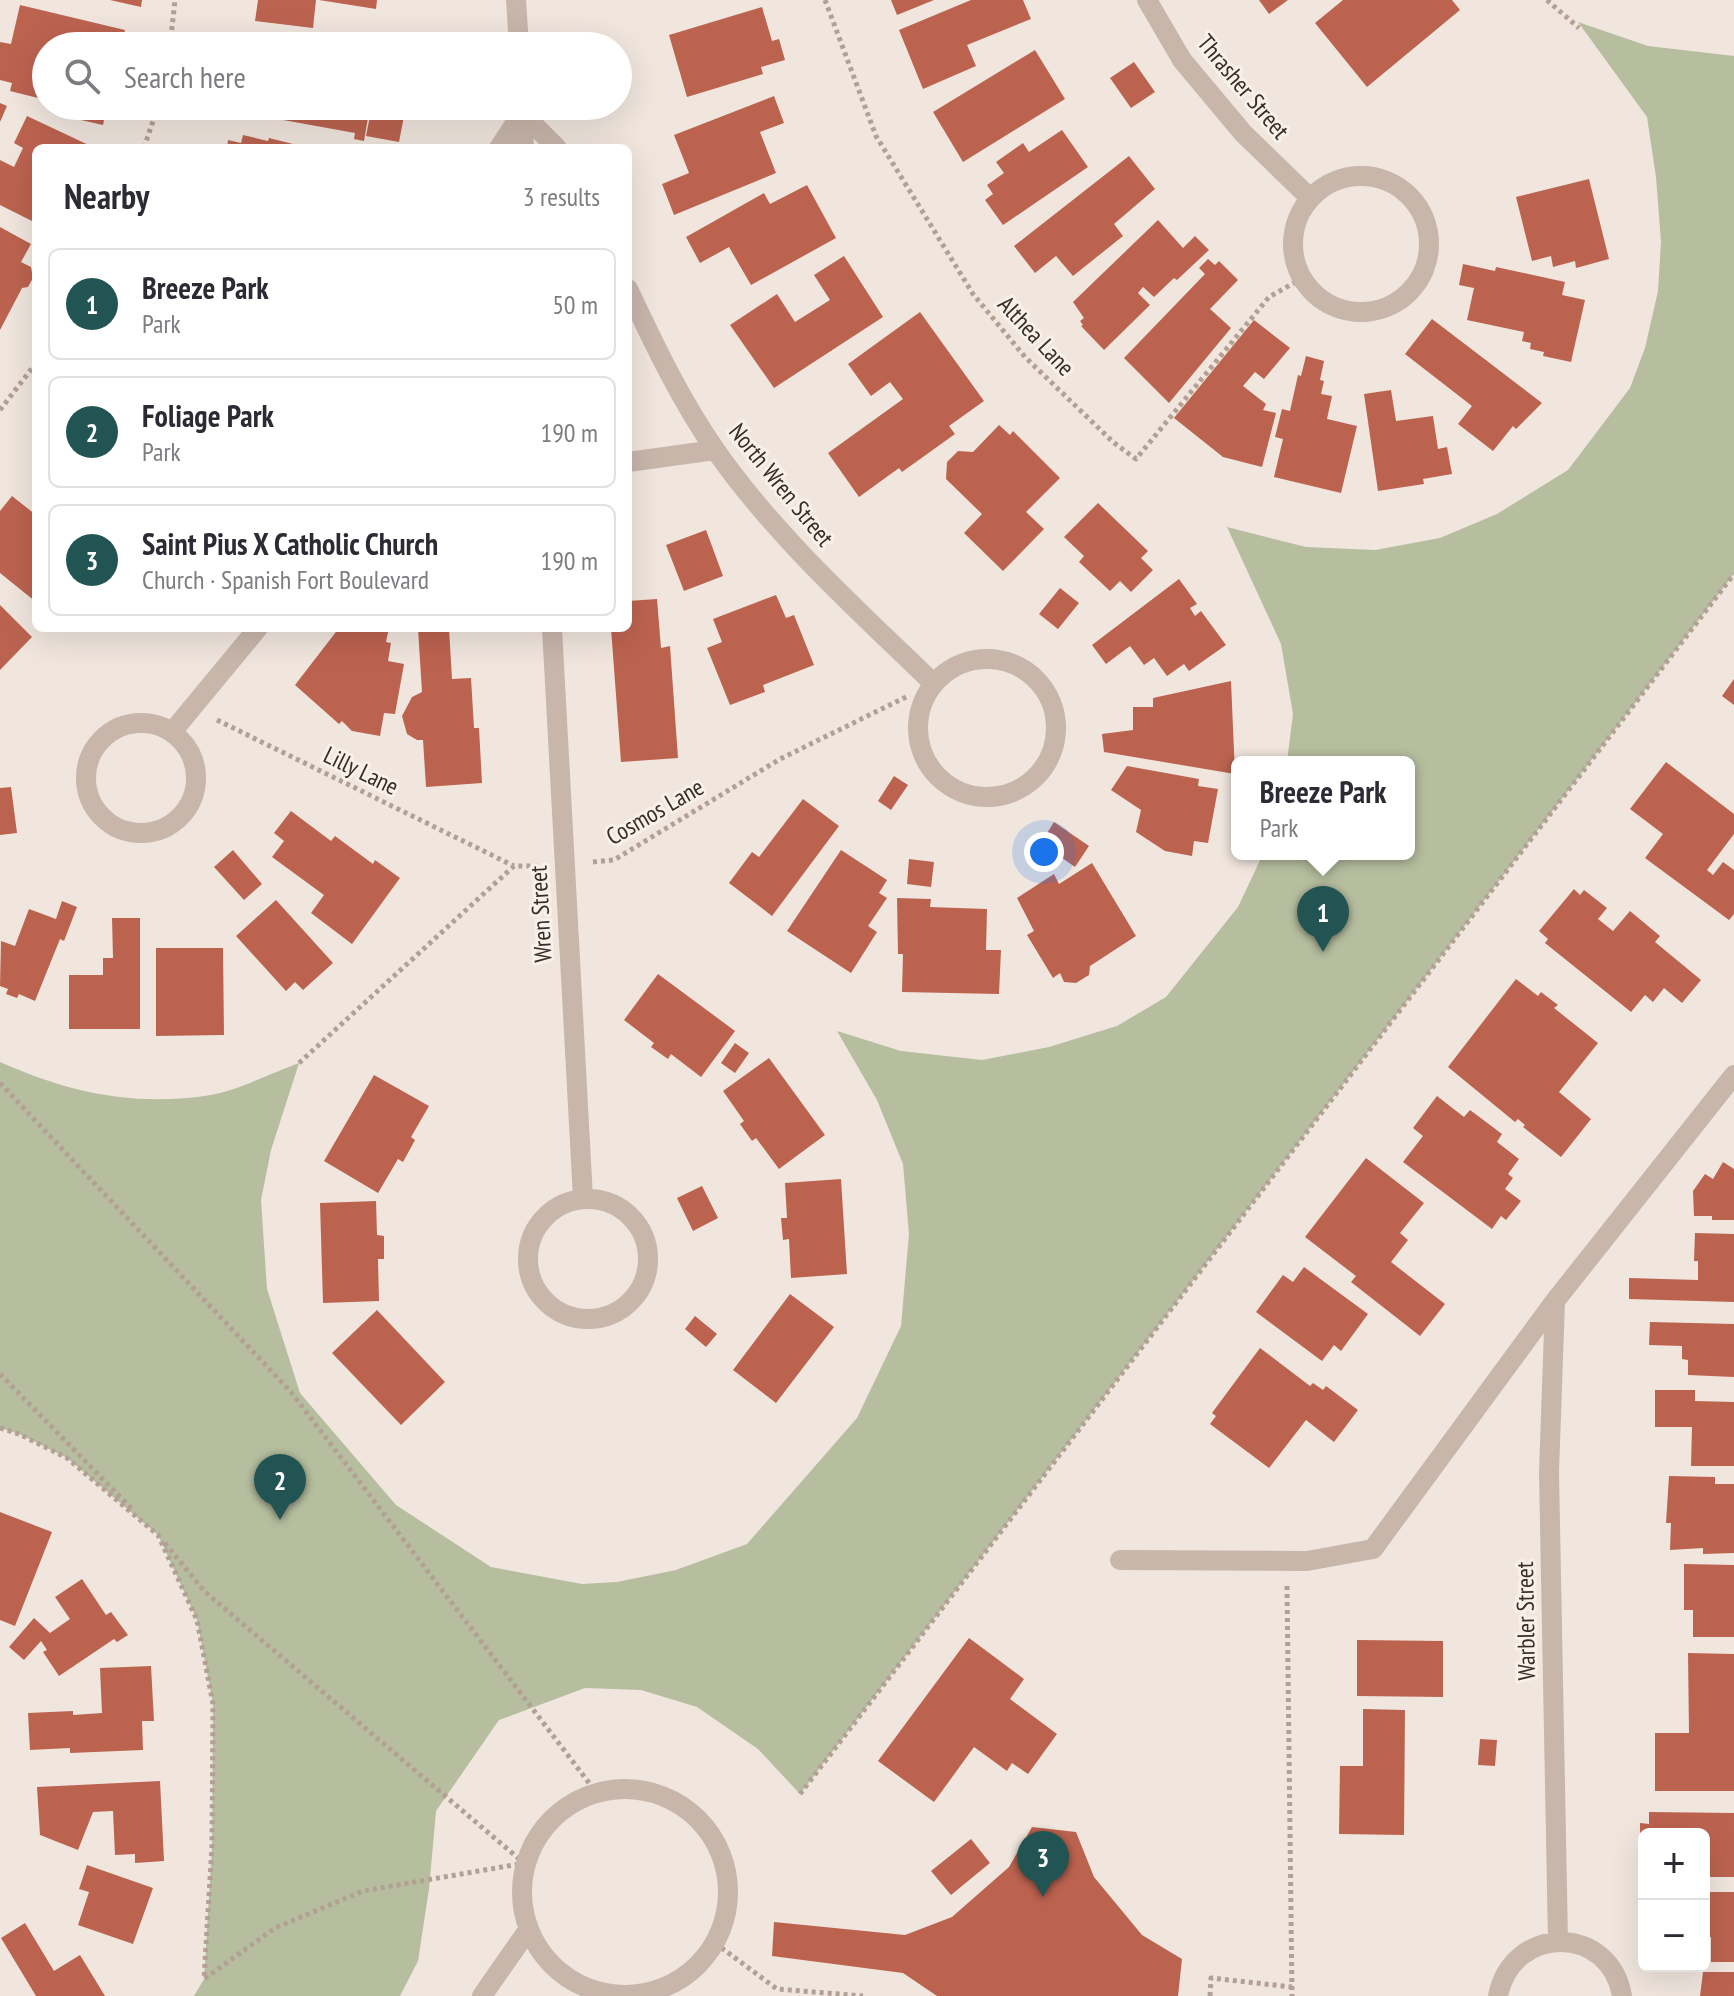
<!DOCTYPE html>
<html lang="en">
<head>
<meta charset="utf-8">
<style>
	body { margin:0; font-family:"PT Sans Narrow",sans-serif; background:#f2f2f3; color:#2b2b33 }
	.controls { position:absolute; right:24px; bottom:24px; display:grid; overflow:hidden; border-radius:12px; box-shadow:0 8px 32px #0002 }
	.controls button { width:72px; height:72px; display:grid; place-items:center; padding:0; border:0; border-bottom:2px solid #e1e1e2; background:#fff; color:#2b2b33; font:40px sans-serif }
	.you { position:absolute; left:1044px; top:852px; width:28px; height:28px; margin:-20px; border:6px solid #fff; border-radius:50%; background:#1a73e8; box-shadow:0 0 0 12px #1a73e833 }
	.badge { display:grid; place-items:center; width:52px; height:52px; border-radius:50%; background:#225454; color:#fff; font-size:26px; font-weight:700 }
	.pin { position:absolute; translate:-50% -66px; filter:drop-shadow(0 2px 4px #0008) }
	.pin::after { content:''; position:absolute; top:42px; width:28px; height:24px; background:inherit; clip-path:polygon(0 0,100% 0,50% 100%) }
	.popup { position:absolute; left:1231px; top:756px; width:184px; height:104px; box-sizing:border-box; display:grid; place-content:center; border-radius:12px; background:#fff; filter:drop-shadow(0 2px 6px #0005); font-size:26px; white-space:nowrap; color:#7c7c81 }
	.popup b { font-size:30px; color:#2b2b33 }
	.popup::after { content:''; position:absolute; left:50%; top:100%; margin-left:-16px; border:16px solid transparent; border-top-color:#fff }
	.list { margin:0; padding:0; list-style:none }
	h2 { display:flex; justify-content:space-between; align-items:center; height:104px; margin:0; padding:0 32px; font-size:34px }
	h2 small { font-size:26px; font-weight:400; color:#7c7c81 }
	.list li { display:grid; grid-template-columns:52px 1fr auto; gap:24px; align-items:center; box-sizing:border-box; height:112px; margin:0 16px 16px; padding:0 16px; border:2px solid #e1e1e2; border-radius:12px }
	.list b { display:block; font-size:30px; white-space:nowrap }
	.list p { margin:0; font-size:26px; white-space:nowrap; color:#7c7c81 }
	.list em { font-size:26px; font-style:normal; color:#7c7c81 }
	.icon { flex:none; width:44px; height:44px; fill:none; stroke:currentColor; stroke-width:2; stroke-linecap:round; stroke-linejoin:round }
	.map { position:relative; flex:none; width:1734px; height:1996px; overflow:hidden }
	.search { position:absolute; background:#fff; box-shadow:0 8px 32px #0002; left:32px; top:32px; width:600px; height:88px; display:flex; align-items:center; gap:20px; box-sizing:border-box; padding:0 28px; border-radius:44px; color:#7c7c81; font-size:30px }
	.panel { position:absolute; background:#fff; box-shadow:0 8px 32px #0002; left:32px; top:144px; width:600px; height:488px; border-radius:12px }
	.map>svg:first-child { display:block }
	.green { fill:#b6be9f }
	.building { fill:#bc6350 }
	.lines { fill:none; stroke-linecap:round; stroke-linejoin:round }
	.path { stroke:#b3a095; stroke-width:5; stroke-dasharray:4 4; stroke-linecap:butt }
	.lane { stroke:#c8b6ab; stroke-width:20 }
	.street { stroke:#c8b6ab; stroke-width:20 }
	.labels { text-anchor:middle; stroke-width:6; stroke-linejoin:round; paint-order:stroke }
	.street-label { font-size:24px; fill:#362c29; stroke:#f8f1ea }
</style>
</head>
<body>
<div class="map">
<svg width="1734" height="1996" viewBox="0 0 1734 1996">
	<rect width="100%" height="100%" fill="#f0e6de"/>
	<path class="green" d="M1578,22L1648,46L1734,56V574L800,1794L758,1749L697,1707L641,1690L585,1688L499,1720L436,1811L429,1889L418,1961L400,1996H194L204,1979L212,1846L213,1704L197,1620L158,1535L67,1458L19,1434L0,1428V1062C70,1093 134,1107 211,1095C236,1091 274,1072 299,1063L271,1150L261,1200L267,1289L300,1393L396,1505L491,1567L582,1584L617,1582L676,1570L747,1544L857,1418L901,1326L909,1234L903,1164L877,1100L837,1031L901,1051L982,1060L1049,1047L1117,1026L1166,997L1238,907L1263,854H1409V762H1287L1293,714L1281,644L1227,527L1306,547L1375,550L1440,538L1497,514L1568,470L1630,388L1645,348L1658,291L1661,242L1656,177L1647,117Z"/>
	<path class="building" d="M110,0H142L141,7Z
		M258,0H316L313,28L255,21Z
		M319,0H377L376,9Z
		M891,0H934L897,15Z
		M971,0H1023L1031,19L967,45L976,66L923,89L899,30Z
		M1259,0H1288L1269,14Z
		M1343,0H1452L1460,10L1367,87L1315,23Z
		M20,5L125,30L122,46H46V100L10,91L12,83L0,80V42L11,44Z
		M762,7L772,41L779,39L785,60L761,67L763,74L687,97L669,35Z
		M1035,50L1065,99L963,162L933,112Z
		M1134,62L1155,92L1131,108L1110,78Z
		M774,96L784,123L760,132L776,173L674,215L662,184L689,173L674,135Z
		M0,103L7,106L0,122Z
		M75,106H107L103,125L72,118Z
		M262,106H370L364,141L354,139L355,133L261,116Z
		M372,106H406L399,142L366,136Z
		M27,116L95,148H36V223L0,205V160L14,167L23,148L14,143Z
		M1062,130L1088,167L1003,225L985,200L993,194L987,185L1004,173L996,162L1023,143L1029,152Z
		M243,135L268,141L269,138L309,148H227L228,140L241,143Z
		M1129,156L1155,189L1114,224L1123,236L1073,276L1056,256L1035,273L1014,246Z
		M1589,179L1609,259L1576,268L1575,261L1553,267L1551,256L1532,261L1516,197Z
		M807,185L836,238L751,285L729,247L700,263L686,237L764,193L770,204Z
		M1158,220L1183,248L1195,236L1209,250L1177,280L1174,278L1154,297L1143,287L1138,293L1150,305L1104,350L1081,326L1083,325L1080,321L1084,318L1073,302Z
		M0,227L31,244L21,262L31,267L33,278L28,287L22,288L0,330Z
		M844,256L883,317L774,388L730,325L777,294L795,322L830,300L814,275Z
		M1208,259L1215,265L1219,261L1238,280L1210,309L1231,328L1169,403L1124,358L1205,274L1199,268Z
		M1463,264L1495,271L1496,267L1565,282L1562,295L1585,300L1571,362L1543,356L1544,352L1530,349L1531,343L1522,341L1524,332L1467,320L1474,288L1459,285Z
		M920,312L984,401L949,426L955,434L902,472L899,468L859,497L828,453L903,399L890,382L871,396L848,364Z
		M1432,319L1542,403L1516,429L1513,426L1493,451L1458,424L1472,406L1405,354Z
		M1254,320L1290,348L1264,379L1255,372L1243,386L1266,404L1263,410L1276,413L1262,467L1223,457L1174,418Z
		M1306,356L1324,361L1320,380L1324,381L1321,394L1332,396L1327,419L1357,426L1341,493L1274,477L1283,439L1275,437L1282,409L1290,411L1298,375L1301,376Z
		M1391,390L1396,421L1433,416L1438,449L1447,447L1452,474L1423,479L1424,484L1378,491L1364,394Z
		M999,425L1010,435L1013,431L1060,478L1026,512L1044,529L1003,571L964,533L982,514L946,479L947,462L958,451L973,452Z
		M12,496L36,515V602L0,573V511Z
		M1098,503L1148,551L1141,558L1153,570L1131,592L1120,581L1110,591L1079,562L1084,556L1064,537Z
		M706,530L723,576L684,591L666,545Z
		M1179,579L1197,604L1190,608L1195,616L1201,611L1226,645L1189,671L1184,664L1167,676L1154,658L1144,665L1130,646L1106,664L1092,645Z
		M1060,588L1079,603L1058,629L1039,614Z
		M776,595L786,618L794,615L814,665L763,685L765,692L730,705L707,648L722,642L713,619Z
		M657,599L661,648L670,646L678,758L621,762L611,628H628V601Z
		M0,605L32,637L0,670Z
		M339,628H389L386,642L391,643L388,661L404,664L395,714L384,713L380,736L352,731L342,721L339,724L295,685Z
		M449,628L452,679L471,678L474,728H479L482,783L426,787L423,740H417L407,734L402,716L412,697L422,692L418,629Z
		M1734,679V705L1722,696Z
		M1231,681L1235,774L1104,752L1102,734L1133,730V707H1153V698Z
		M1666,762L1734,814V834L1707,870L1713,875L1723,862L1734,870V914L1729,920L1645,858L1663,834L1630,809Z
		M1127,766L1199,779L1198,786L1218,789L1208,843L1194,841L1192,856L1165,851L1136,832L1141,810L1111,790Z
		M894,776L908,785L891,810L878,801Z
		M11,787L17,833L0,835V788Z
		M803,799L839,826L772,916L729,883L752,852L759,857Z
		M291,811L331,841L335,836L373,864L375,860L400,878L352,944L311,913L324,895L272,857L284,841L274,833Z
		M1054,822L1089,846L1075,867L1041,843Z
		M233,850L262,884L244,900L214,867Z
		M841,850L887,880L879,893L887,898L868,926L877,932L851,973L787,931Z
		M909,859L934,862L931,887L907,884Z
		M1092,863L1136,936L1090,966L1089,975L1076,983L1064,982L1060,973L1053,978L1027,935L1034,931L1017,898L1054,874L1059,884Z
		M1574,889L1580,895L1584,890L1607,908L1598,919L1613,931L1630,911L1660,936L1655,942L1701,980L1682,1003L1664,988L1653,1002L1645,995L1631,1012L1545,943L1548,939L1539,931Z
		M897,898L931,899L930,907L987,909L986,950H1001L999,994L902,992L903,954H898Z
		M276,900L333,963L303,990L295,982L286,991L236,936Z
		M62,901L77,907L64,941L60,939L35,1001L19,994L17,998L6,994L8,989L0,986L1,941L15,946L29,909L56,919Z
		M112,918H140V1029H69V975H103V958H113Z
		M156,948H223L224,1035L156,1036Z
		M658,974L735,1031L701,1077L671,1054L668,1059L651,1047L654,1043L624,1020Z
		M1516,979L1538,996L1541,992L1558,1005L1554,1008L1598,1043L1559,1092L1591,1119L1561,1157L1523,1127L1525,1125L1518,1119L1515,1122L1448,1067Z
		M735,1043L749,1053L735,1073L721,1063Z
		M769,1058L825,1135L779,1169L756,1138L752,1141L740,1124L744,1121L723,1091Z
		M374,1075L429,1106L411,1137L415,1140L403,1162L398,1159L378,1193L324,1161Z
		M1437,1096L1464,1117L1470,1110L1502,1134L1497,1142L1519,1159L1508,1174L1513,1178L1505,1189L1521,1201L1506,1220L1501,1216L1492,1229L1403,1162L1423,1136L1413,1128Z
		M1366,1158L1424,1203L1400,1233L1408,1240L1391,1262L1445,1304L1420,1336L1351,1282L1356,1276L1305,1237Z
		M1723,1162L1734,1169V1220H1712V1216H1694L1693,1191L1705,1174L1713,1179Z
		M841,1179L847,1274L791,1278L789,1239L783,1240L781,1218H787L785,1183Z
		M702,1186L718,1218L693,1231L677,1198Z
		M376,1201L377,1235L384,1236V1259H378L379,1301L323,1303L320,1203Z
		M1695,1233L1734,1234V1302L1629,1299V1278L1698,1280V1261H1694Z
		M1304,1267L1368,1314L1341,1351L1334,1345L1322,1361L1256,1312L1283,1275L1293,1282Z
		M790,1294L834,1327L776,1403L733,1370Z
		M377,1310L445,1382L401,1425L332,1353Z
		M695,1316L717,1334L706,1347L685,1329Z
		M1650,1322L1734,1324V1377L1688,1375V1360L1682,1359V1346L1649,1345Z
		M1260,1348L1310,1386L1313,1383L1323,1390L1326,1386L1358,1410L1334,1442L1306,1420L1269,1468L1210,1424L1216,1416L1212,1413Z
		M1655,1390H1695V1401L1734,1402V1466H1691L1692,1427H1655Z
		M1669,1476L1715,1477V1484H1734V1553L1703,1554V1548L1670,1550L1671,1523H1666Z
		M0,1512L52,1532L15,1626L0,1620Z
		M1684,1564L1734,1565V1637H1693V1610H1684Z
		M82,1579L106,1615L111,1612L128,1635L117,1642L114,1639L59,1676L43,1652L47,1650L41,1641L24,1660L9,1647L34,1618L50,1633L70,1619L55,1597Z
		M969,1638L1024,1679L1010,1699L1057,1734L1028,1774L1012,1763L1007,1771L974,1747L934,1802L878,1761Z
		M1357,1640L1443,1641V1697L1357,1696Z
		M1688,1653L1734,1654V1791H1655V1733H1689Z
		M151,1666L154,1721H142L143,1750L70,1753V1748L30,1750L28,1713L73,1711V1715L102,1713L100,1668Z
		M1363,1709L1405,1710L1404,1835L1339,1834L1340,1766H1363Z
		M1480,1739L1497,1740L1495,1766L1478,1765Z
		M160,1781L164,1861L135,1863V1854L115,1855L113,1811L93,1812L78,1850L40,1835L37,1787Z
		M1649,1812L1734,1813V1877H1704V1834H1644V1841H1640V1823L1649,1824Z
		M1032,1827L1076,1832L1094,1877L1142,1935L1182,1959L1178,1996H937L903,1973L772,1956L774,1922L905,1935L952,1917L1009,1867Z
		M971,1839L990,1863L951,1895L931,1871Z
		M87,1865L153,1888L133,1944L78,1925L89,1892L79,1889Z
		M1704,1892H1734V1962H1711V1937H1704Z
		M25,1923L54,1971L80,1955L105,1996H36L1,1938Z
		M1703,1972H1734V1996H1700Z"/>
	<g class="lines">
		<path class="path" d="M825,0L876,136L973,294L1025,357L1113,442L1136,459L1269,297L1301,279
			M1547,0L1579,28
			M170,46L175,0
			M144,148L158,106
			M0,410L36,363
			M217,720L514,866
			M593,862L614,860L780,759L908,696
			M299,1063L514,866H539
			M0,1083L291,1392L596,1792
			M0,1374L133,1510
			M0,1428L19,1434L67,1458L158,1535L197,1620L213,1704L212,1846L204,1979L275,1928L363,1891L525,1863
			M165,1543L204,1591L524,1863
			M1287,1586L1292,1996
			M800,1794L1734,574
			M715,1943L777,1989L863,1996
			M1210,1996L1211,1978L1292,1987"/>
		<path class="lane" d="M600,1993L601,1996"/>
		<path class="street" d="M516,0L519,46
			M1147,0L1182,60L1243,133L1310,198
			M522,110L524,148
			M499,148L522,113L557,148
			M1293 244a68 68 0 1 1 136 0a68 68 0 1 1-136 0Z
			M628,289C654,344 681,401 716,451C777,538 858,610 934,684
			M628,462L715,450
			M552,628L583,1198
			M918 728a69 69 0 1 1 138 0a69 69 0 1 1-138 0Z
			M86 778a55 55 0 1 1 110 0a55 55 0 1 1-110 0Z
			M172,732L258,628
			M528 1259a60 60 0 1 1 120 0a60 60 0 1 1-120 0Z
			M1555,1301L1549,1472L1558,1941
			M1120,1560L1307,1561L1373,1549L1555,1301L1734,1075
			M522 1892a103 103 0 1 1 206 0a103 103 0 1 1-206 0Z
			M482,1996L528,1930
			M1498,1996C1512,1924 1610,1924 1622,1996"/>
	</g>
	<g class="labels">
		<g class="street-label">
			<text transform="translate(1243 87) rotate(50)" y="8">Thrasher Street</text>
			<text transform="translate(1036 336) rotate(47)" y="8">Althea Lane</text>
			<text transform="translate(781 485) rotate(51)" y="8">North Wren Street</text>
			<text transform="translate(361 771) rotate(26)" y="8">Lilly Lane</text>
			<text transform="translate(655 812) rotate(-30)" y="8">Cosmos Lane</text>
			<text transform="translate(541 914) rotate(-93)" y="8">Wren Street</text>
			<text transform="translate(1526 1621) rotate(-91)" y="8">Warbler Street</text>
		</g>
	</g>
</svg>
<div class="controls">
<button>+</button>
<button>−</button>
</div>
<div class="you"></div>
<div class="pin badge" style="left:1323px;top:952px">1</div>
<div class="popup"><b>Breeze Park</b>Park</div>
<div class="pin badge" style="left:280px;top:1520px">2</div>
<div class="pin badge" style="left:1043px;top:1897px">3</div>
<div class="search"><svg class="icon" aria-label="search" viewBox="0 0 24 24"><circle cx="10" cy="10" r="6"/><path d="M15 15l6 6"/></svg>Search here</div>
<section class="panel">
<h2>Nearby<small>3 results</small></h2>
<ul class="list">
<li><span class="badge">1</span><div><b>Breeze Park</b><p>Park</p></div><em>50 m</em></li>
<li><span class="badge">2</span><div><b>Foliage Park</b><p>Park</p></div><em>190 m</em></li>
<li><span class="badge">3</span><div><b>Saint Pius X Catholic Church</b><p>Church · Spanish Fort Boulevard</p></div><em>190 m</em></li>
</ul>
</section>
</div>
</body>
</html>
